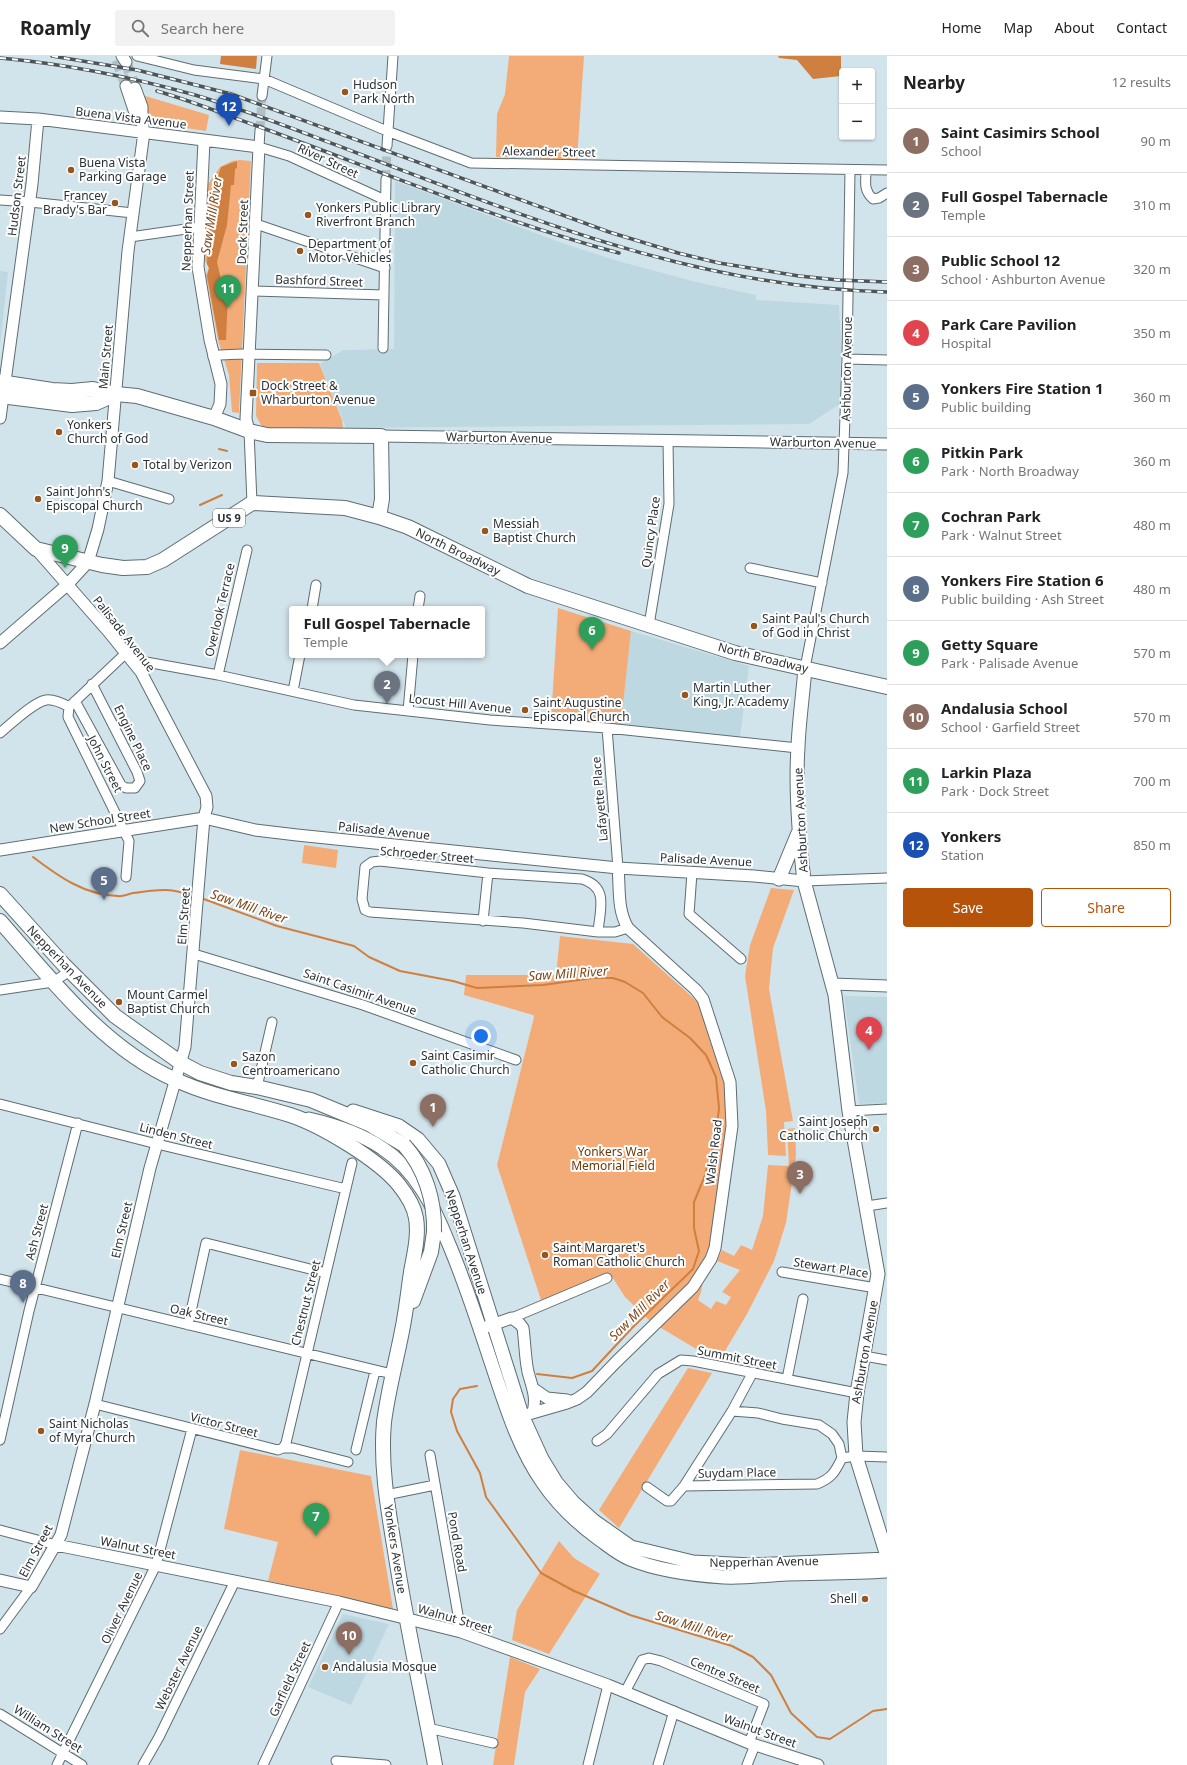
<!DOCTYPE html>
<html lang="en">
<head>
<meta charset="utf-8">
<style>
	body { margin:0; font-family:"Noto Sans",sans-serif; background:#f2f2f2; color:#222 }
	.controls { position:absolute; right:12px; top:12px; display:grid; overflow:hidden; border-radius:4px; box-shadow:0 1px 3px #0004 }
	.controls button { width:36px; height:36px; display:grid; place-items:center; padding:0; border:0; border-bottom:1px solid #e0e0e0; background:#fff; color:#222; font:20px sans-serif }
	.you { position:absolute; left:481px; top:980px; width:14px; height:14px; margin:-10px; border:3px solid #fff; border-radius:50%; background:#1a73e8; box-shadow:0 0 0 6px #1a73e833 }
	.badge { display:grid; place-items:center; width:26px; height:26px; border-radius:50%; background:#b45309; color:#fff; font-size:13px; font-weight:700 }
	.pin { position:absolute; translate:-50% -33px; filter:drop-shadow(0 1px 2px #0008) }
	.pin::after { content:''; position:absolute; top:21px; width:14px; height:12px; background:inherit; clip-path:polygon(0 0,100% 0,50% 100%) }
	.popup { position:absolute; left:289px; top:550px; width:196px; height:52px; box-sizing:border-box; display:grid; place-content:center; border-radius:4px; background:#fff; filter:drop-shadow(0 1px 3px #0005); font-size:13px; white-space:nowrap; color:#767676 }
	.popup b { font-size:15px; color:#222 }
	.popup::after { content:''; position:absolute; left:50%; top:100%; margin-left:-8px; border:8px solid transparent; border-top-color:#fff }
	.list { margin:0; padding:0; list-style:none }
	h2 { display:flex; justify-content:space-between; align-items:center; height:52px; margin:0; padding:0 16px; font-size:17px }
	h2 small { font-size:13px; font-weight:400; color:#767676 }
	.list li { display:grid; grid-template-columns:26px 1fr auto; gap:12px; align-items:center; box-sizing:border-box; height:64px; padding:0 16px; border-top:1px solid #e0e0e0 }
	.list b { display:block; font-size:15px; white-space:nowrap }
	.list p { margin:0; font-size:13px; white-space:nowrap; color:#767676 }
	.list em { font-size:13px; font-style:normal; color:#767676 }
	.actions { display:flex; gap:8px; padding:12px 16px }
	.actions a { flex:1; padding:9px 0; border:1px solid #b45309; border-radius:4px; text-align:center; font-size:14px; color:#b45309 }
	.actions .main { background:#b45309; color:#fff }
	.icon { flex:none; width:22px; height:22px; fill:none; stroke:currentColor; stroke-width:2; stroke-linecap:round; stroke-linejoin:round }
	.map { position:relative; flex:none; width:887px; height:1709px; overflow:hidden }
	header { display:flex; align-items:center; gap:24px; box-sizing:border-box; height:56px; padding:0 20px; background:#fff; border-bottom:1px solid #e0e0e0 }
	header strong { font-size:19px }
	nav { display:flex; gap:22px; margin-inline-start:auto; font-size:14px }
	.search { width:280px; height:36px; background:#f2f2f2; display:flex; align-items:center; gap:10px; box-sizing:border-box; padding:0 14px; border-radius:4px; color:#767676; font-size:15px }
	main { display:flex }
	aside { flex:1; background:#fff }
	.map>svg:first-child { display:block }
	.built { fill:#bed8e1 }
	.green { fill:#f3ac78 }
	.water { fill:#cf7f3f }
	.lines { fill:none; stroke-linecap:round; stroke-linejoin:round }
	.stream { stroke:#cf7f3f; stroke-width:2 }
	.minor-tunnel { stroke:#b0c0c6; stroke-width:9; stroke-dasharray:9 4.5; stroke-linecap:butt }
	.tertiary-tunnel { stroke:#b0c0c6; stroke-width:11; stroke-dasharray:11 5.5; stroke-linecap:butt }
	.minor-casing { stroke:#5d6d72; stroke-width:11 }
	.tertiary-casing { stroke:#5d6d72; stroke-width:13 }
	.secondary-casing { stroke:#5d6d72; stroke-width:15 }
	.primary-casing { stroke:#5d6d72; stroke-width:16 }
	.minor { stroke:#fff; stroke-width:9 }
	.tertiary { stroke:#fff; stroke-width:11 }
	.secondary { stroke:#fff; stroke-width:13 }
	.primary { stroke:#fff; stroke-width:14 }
	.rail-casing { stroke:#4c5559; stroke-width:3.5 }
	.rail { stroke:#fff; stroke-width:2; stroke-dasharray:6; stroke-linecap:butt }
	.primary-bridge-casing { stroke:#5d6d72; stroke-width:16; stroke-linecap:butt }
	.primary-bridge { stroke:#fff; stroke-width:14 }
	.poi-dot { fill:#965620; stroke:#fff; stroke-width:1.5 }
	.labels { text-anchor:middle; stroke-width:4; stroke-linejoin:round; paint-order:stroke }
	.shield { fill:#fff; stroke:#6a6f71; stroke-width:1 }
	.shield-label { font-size:11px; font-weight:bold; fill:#2a3134 }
	.poi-label { font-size:12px; fill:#2a3134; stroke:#fff; text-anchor:start }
	.street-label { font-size:12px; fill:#2a3134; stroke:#fff }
	.park-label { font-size:12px; fill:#6e3907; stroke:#fff }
	.water-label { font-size:13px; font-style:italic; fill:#7e481a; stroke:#fff }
</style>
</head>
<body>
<header>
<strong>Roamly</strong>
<div class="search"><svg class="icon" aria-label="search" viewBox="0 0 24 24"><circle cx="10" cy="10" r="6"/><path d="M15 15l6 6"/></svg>Search here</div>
<nav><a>Home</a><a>Map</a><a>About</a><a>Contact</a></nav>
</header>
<main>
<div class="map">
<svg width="887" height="1709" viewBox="0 0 887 1709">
	<rect width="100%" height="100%" fill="#d2e4eb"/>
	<path class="built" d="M395,125L565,188L618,205L696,226L756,239V244L839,249L841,288L840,348L809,368L346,372L320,308L343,294L394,293Z
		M0,215L8,216L0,291Z
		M631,575L749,610L740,681L621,668Z
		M844,940L887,941V1047L859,1048Z
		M343,1558L389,1568L351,1649L308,1631Z"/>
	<path class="green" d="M509,0H584L577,104L496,101L497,58L505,38Z
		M142,39L209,59L206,75L152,67Z
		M240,104L251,105L239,357L232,356L229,319L218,284L206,219L209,212L205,205L208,128L220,111L232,105Z
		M257,307H319L342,364L343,372H267L261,369L256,360Z
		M558,552L631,575L621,668L551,664Z
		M304,789L338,794L336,812L302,807Z
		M771,832L794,834L773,892L769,933L793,1065L784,1066L786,1100L768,1099L766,1055L745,920L750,889Z
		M560,880L633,888L700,948L729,1027V1078L715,1161L701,1236L698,1244L711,1253L716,1245L726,1249L731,1241L722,1236L740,1214L717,1205L722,1194L734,1200L741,1189L752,1194L763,1160L768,1109L789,1110L787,1073L795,1072L796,1099L786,1167L774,1205L747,1258L719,1305L695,1300L698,1294L651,1266L625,1241L611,1219L541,1244L497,1109L534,961L533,959L464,939L466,919H556Z
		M688,1312L712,1317L619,1472L599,1454Z
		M240,1394L371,1420L393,1553L268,1525L278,1486L224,1473Z
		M559,1485L574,1502L600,1518L549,1598L512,1584L517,1554Z
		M510,1601L540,1613L525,1636L514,1709H493Z"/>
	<path class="water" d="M221,0H257L256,13L220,8Z
		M778,0H841V20L813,23L797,4L779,2Z
		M237,105V112L235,113L234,129H231L227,169L217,206L221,223L228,238L226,284H219L207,220L209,212L207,208L210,139L212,130H218V120L221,111Z"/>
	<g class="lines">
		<path class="stream" d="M219,393L227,395
			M200,449L222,439
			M33,801C58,820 84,839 118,840C122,841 128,838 133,837C158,834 168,831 193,840
			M201,842L277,870L354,890L369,901L400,915L453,925L477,932L543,929L593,922H613L625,926L643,937L662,961L690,982L706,999L716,1021L719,1052L716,1080L704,1122L694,1146V1172L699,1195L693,1213L632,1272L592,1315L572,1322L537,1318
			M477,1330L460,1333L453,1343L451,1356L457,1375L480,1417L486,1441L541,1517L574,1535L630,1559L732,1590L753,1601L771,1619L791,1657L817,1681L830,1683L873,1655L887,1653"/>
		<path class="minor-tunnel" d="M260,74L262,40
			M386,123L387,90"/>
		<path class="tertiary-tunnel" d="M117,4L126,30
			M126,6L135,32"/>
		<defs>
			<path id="minor" d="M137,0L194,14L264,23L387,75L471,107L887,114
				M262,40L267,0
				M260,74L259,91L289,100L385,144
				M387,90L393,0
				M866,114C866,126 863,134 873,143L879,142L887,137
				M0,144L30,146L133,157
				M256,168L385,212
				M130,181L200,171
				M253,235L384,239
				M383,292L386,123
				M213,301L220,299L242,298L326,299
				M847,303L887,304
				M249,375L252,447
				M108,425L169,443
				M750,512L822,527
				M312,553L316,529
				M418,553L420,540
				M649,569L669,448L668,385
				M805,612L843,417L847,303L850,114
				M218,619L247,494
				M293,635L300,599
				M75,645L121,729L126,732H135L140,725L137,716L92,628
				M69,651L126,597L146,606L218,619L354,649L490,664L607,672L798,692
				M69,651L68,661L129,785L126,821
				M408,655L413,599
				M607,672L618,812
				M0,677C11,668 32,647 46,644C54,643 62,647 69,651
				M692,817L689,858L741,903
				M804,825L887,822
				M483,865L488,817
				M598,876C600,853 609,831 582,823L488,817L380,805L372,806L365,811L362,843L365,854L370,856L523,867L598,876H615L628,872
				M194,898L363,949L516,1004
				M0,934L53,926L70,915
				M257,1031L272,966
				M0,1048L157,1088L346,1133
				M849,1055L887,1053
				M867,1150L887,1147
				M782,1216L876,1232
				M0,1223L392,1318
				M512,1262L607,1222
				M188,1269L206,1187L326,1217
				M864,1300L887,1304
				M787,1323L803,1243
				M95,1348L278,1394L283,1392H293L348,1406
				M732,1355L758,1357L782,1363L819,1369L832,1378L839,1388L842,1402
				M0,1384L29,1255L78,1067
				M597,1385L607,1378L658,1318L681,1304L693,1305L857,1337
				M283,1392L286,1387L352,1107
				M356,1394L375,1315
				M430,1399L461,1576
				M842,1402L856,1400L887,1401
				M684,1430L817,1428C832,1422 835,1416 842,1402
				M647,1431L667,1445H671L684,1430L732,1355L753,1316
				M386,1439L435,1429
				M0,1474L56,1489
				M0,1573L31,1531
				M625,1636L642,1604L649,1602L661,1605L764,1648L749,1687
				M0,1658L82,1709
				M428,1672L493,1687
				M336,1705L386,1709
				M57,1709L156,1509L192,1373
				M143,1709L159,1681L235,1525
				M263,1709L339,1546
				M588,1709L608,1629
				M658,1709L674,1655
				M747,1709L755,1689"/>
			<path id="tertiary" d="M122,0L126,6
				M126,30L134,54L142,66
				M0,61L38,63L259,91L246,363L249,375
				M204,85L198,211L210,284L221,328L220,348L214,362
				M0,362L32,128L38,63
				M381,380L887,388
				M0,587L67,529L88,506L98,473L108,425L128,195L144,76L142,66V51L135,32
				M0,794L204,762L255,774L297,779L618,812L754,820L804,825
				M833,928L887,930
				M480,1273L512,1262L520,1268L523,1272C525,1286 525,1302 528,1316C532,1331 537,1341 533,1356
				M534,1333L547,1342L567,1344
				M515,1362L567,1347L577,1343L587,1336L616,1306L693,1231L711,1203L715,1192L732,1070L730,1026L703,943L696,934L628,872C617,854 620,832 618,812
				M56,1489L339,1546L461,1576L608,1629L749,1687L818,1709
				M0,1524L31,1531L61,1479L95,1348L150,1112L185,991L204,762L207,751L206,740L141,616L108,575L36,493"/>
			<path id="secondary" d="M805,612C803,638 799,665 798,691C795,735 799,781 804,825L835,939L849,1055L878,1218L857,1337L854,1366L856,1400L887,1500
				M779,823L798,777
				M353,1055L399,1070L418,1083L439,1108L453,1140L522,1359L542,1403L556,1426L573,1446L594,1465L631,1491L693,1506L751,1509L887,1503
				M309,1063C335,1069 360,1077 382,1092C416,1114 434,1151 448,1186C466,1228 479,1270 493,1312C506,1351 519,1393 543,1427C558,1449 577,1467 599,1483C609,1490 618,1498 630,1503C659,1515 693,1519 724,1521C745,1522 766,1519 787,1518C820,1517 854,1517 887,1515"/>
			<path id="primary" d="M0,326L52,334L72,335L93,333L116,338L137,340L214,362L249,375L267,379L381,380L382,443L379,461
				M0,340L72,349L96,347L116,338
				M0,459L36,493L102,509L123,512L147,511L163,504L252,447L345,452L379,461L408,471L528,530L735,597L887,631
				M0,838L64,909L115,960L181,1007L200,1017L231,1027L257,1031L311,1044L369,1068L404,1089
				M0,865C51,923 104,993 176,1024C213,1041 252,1047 290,1059C321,1069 379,1104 399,1129C407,1139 414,1150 416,1162C419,1180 414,1199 411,1216C408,1236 406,1256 402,1275C396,1306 388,1335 384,1366C380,1409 388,1453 395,1495C406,1567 422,1638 435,1709
				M413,1245L431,1196L434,1176"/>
		</defs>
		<use href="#minor" class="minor-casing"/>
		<use href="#tertiary" class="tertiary-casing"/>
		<use href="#secondary" class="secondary-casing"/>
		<use href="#primary" class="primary-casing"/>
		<use href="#minor" class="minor"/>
		<use href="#tertiary" class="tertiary"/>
		<use href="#secondary" class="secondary"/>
		<use href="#primary" class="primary"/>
		<defs>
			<path id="rail" d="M52,0L137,14L231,38L609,176L678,197L719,207L799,220L838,224L887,226
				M0,2C66,8 131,21 195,39C262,59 327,86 391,110C554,172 711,232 887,236
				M157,35C195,46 231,61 268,74C385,117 500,165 619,197"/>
		</defs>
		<use href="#rail" class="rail-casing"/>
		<use href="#rail" class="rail"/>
		<defs>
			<path id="primary-bridge" d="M404,1089C425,1112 435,1145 434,1176"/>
		</defs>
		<use href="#primary-bridge" class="primary-bridge-casing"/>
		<use href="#primary-bridge" class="primary-bridge"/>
	</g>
	<g class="poi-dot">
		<circle cx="345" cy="36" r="4"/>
		<circle cx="71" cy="114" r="4"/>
		<circle cx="115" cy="147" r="4"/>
		<circle cx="308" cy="159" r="4"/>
		<circle cx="300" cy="195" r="4"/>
		<rect x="249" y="333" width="8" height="8" rx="2"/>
		<circle cx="59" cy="376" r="4"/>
		<circle cx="135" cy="409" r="4"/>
		<circle cx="38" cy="443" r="4"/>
		<circle cx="485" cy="475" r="4"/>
		<circle cx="754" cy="570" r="4"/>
		<circle cx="685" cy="639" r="4"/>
		<circle cx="525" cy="654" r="4"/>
		<circle cx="119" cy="946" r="4"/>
		<circle cx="413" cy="1007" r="4"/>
		<circle cx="234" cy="1008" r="4"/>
		<circle cx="876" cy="1073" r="4"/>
		<circle cx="545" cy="1199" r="4"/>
		<circle cx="41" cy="1375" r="4"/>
		<circle cx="865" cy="1543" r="4"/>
		<circle cx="325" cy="1611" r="4"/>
	</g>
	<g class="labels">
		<rect class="shield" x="213" y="453" width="32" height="18" rx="3"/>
		<g class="shield-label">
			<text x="229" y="466">US 9</text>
		</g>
		<g class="poi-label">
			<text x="353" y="33">Hudson<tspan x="353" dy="14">Park North</tspan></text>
			<text x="79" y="111">Buena Vista<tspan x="79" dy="14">Parking Garage</tspan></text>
			<text x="107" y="144" text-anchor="end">Francey<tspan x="107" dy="14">Brady's Bar</tspan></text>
			<text x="316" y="156">Yonkers Public Library<tspan x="316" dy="14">Riverfront Branch</tspan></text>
			<text x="308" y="192">Department of<tspan x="308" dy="14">Motor Vehicles</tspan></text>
			<text x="261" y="334">Dock Street &amp;<tspan x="261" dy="14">Wharburton Avenue</tspan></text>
			<text x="67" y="373">Yonkers<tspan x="67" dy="14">Church of God</tspan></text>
			<text x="143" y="413">Total by Verizon</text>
			<text x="46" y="440">Saint John's<tspan x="46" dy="14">Episcopal Church</tspan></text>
			<text x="493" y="472">Messiah<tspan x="493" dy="14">Baptist Church</tspan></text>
			<text x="762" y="567">Saint Paul's Church<tspan x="762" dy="14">of God in Christ</tspan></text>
			<text x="693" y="636">Martin Luther<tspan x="693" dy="14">King, Jr. Academy</tspan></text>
			<text x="533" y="651">Saint Augustine<tspan x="533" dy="14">Episcopal Church</tspan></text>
			<text x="127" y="943">Mount Carmel<tspan x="127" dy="14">Baptist Church</tspan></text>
			<text x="421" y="1004">Saint Casimir<tspan x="421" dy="14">Catholic Church</tspan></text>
			<text x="242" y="1005">Sazon<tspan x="242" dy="14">Centroamericano</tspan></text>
			<text x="868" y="1070" text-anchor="end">Saint Joseph<tspan x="868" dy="14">Catholic Church</tspan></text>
			<text x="553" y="1196">Saint Margaret's<tspan x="553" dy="14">Roman Catholic Church</tspan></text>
			<text x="49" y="1372">Saint Nicholas<tspan x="49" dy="14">of Myra Church</tspan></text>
			<text x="857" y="1547" text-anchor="end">Shell</text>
			<text x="333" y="1615">Andalusia Mosque</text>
		</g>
		<g class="street-label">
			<text transform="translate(131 62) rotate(7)" y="4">Buena Vista Avenue</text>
			<text transform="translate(549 96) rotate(1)" y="4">Alexander Street</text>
			<text transform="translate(328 105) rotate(25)" y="4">River Street</text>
			<text transform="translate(17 140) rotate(-83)" y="4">Hudson Street</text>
			<text transform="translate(188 165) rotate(-88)" y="4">Nepperhan Street</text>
			<text transform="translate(243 176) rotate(-88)" y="4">Dock Street</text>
			<text transform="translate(319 225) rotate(2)" y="4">Bashford Street</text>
			<text transform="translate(106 301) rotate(-85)" y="4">Main Street</text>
			<text transform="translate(847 313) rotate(-89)" y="4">Ashburton Avenue</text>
			<text transform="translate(499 382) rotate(1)" y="4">Warburton Avenue</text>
			<text transform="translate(823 387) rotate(1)" y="4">Warburton Avenue</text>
			<text transform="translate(651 476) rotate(-82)" y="4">Quincy Place</text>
			<text transform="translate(458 496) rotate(26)" y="4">North Broadway</text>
			<text transform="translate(220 554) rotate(-77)" y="4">Overlook Terrace</text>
			<text transform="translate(124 578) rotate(52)" y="4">Palisade Avenue</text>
			<text transform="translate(763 602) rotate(14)" y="4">North Broadway</text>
			<text transform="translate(460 648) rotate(6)" y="4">Locust Hill Avenue</text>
			<text transform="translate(133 682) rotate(64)" y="4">Engine Place</text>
			<text transform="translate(105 708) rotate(63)" y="4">John Street</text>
			<text transform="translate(600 743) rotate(-95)" y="4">Lafayette Place</text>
			<text transform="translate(801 764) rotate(-93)" y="4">Ashburton Avenue</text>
			<text transform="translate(100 765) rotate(-9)" y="4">New School Street</text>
			<text transform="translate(384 775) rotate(6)" y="4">Palisade Avenue</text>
			<text transform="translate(427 799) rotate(5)" y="4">Schroeder Street</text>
			<text transform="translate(706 804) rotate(3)" y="4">Palisade Avenue</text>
			<text transform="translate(184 860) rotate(-86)" y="4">Elm Street</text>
			<text transform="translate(67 911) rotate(46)" y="4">Nepperhan Avenue</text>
			<text transform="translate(360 936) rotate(19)" y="4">Saint Casimir Avenue</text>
			<text transform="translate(176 1080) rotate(14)" y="4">Linden Street</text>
			<text transform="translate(714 1096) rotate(-83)" y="4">Walsh Road</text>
			<text transform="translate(122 1174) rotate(-77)" y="4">Elm Street</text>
			<text transform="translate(37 1176) rotate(-75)" y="4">Ash Street</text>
			<text transform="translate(466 1186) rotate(72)" y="4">Nepperhan Avenue</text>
			<text transform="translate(831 1212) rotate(9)" y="4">Stewart Place</text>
			<text transform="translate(306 1247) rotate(-76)" y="4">Chestnut Street</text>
			<text transform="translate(199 1259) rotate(13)" y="4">Oak Street</text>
			<text transform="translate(865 1296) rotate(-80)" y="4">Ashburton Avenue</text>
			<text transform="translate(737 1302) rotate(11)" y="4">Summit Street</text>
			<text transform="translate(224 1369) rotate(14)" y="4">Victor Street</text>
			<text transform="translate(737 1417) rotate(-1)" y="4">Suydam Place</text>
			<text transform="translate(457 1486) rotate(80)" y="4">Pond Road</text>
			<text transform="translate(138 1492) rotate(11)" y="4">Walnut Street</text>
			<text transform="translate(395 1493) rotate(81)" y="4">Yonkers Avenue</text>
			<text transform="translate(36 1495) rotate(-62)" y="4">Elm Street</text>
			<text transform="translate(764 1506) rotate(-1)" y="4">Nepperhan Avenue</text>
			<text transform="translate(122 1552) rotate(-64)" y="4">Oliver Avenue</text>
			<text transform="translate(455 1563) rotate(16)" y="4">Walnut Street</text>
			<text transform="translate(179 1612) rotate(-64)" y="4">Webster Avenue</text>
			<text transform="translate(725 1619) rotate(23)" y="4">Centre Street</text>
			<text transform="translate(290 1623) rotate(-65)" y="4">Garfield Street</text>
			<text transform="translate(48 1673) rotate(32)" y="4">William Street</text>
			<text transform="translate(760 1675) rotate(20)" y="4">Walnut Street</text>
		</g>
		<g class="park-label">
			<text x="613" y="1100">Yonkers War<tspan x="613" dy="14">Memorial Field</tspan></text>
		</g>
		<g class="water-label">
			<text transform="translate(211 159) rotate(-81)" y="5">Saw Mill River</text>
			<text transform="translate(249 850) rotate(19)" y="5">Saw Mill River</text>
			<text transform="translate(568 917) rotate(-4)" y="5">Saw Mill River</text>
			<text transform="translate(639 1254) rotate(-45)" y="5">Saw Mill River</text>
			<text transform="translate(694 1570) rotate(17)" y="5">Saw Mill River</text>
		</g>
	</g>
</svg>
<div class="controls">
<button>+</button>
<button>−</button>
</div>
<div class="you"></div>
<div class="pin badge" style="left:433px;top:1071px;background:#8d6e63">1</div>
<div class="pin badge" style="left:387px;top:648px;background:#6b7280">2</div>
<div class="popup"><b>Full Gospel Tabernacle</b>Temple</div>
<div class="pin badge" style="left:800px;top:1138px;background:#8d6e63">3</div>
<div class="pin badge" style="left:869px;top:994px;background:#e0444e">4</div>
<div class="pin badge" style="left:104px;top:844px;background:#5c6f8a">5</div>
<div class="pin badge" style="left:592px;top:594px;background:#2e9e5b">6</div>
<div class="pin badge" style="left:316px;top:1480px;background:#2e9e5b">7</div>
<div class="pin badge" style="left:23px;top:1247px;background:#5c6f8a">8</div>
<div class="pin badge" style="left:65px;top:512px;background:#2e9e5b">9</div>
<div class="pin badge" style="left:349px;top:1599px;background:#8d6e63">10</div>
<div class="pin badge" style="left:228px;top:252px;background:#2e9e5b">11</div>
<div class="pin badge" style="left:229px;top:70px;background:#1a4fb4">12</div>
</div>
<aside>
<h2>Nearby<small>12 results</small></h2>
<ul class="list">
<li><span class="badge" style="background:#8d6e63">1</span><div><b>Saint Casimirs School</b><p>School</p></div><em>90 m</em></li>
<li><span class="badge" style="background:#6b7280">2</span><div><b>Full Gospel Tabernacle</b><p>Temple</p></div><em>310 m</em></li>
<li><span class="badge" style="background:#8d6e63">3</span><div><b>Public School 12</b><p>School · Ashburton Avenue</p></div><em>320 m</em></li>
<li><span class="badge" style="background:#e0444e">4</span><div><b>Park Care Pavilion</b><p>Hospital</p></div><em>350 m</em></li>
<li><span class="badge" style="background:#5c6f8a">5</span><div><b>Yonkers Fire Station 1</b><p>Public building</p></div><em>360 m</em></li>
<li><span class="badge" style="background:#2e9e5b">6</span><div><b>Pitkin Park</b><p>Park · North Broadway</p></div><em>360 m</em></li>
<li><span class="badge" style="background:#2e9e5b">7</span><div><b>Cochran Park</b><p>Park · Walnut Street</p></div><em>480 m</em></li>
<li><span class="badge" style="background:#5c6f8a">8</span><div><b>Yonkers Fire Station 6</b><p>Public building · Ash Street</p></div><em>480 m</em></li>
<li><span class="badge" style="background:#2e9e5b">9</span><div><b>Getty Square</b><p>Park · Palisade Avenue</p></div><em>570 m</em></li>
<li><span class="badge" style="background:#8d6e63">10</span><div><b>Andalusia School</b><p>School · Garfield Street</p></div><em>570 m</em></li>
<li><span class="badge" style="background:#2e9e5b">11</span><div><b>Larkin Plaza</b><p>Park · Dock Street</p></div><em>700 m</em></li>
<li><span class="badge" style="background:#1a4fb4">12</span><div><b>Yonkers</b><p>Station</p></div><em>850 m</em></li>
</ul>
<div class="actions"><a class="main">Save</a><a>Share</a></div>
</aside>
</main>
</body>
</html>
